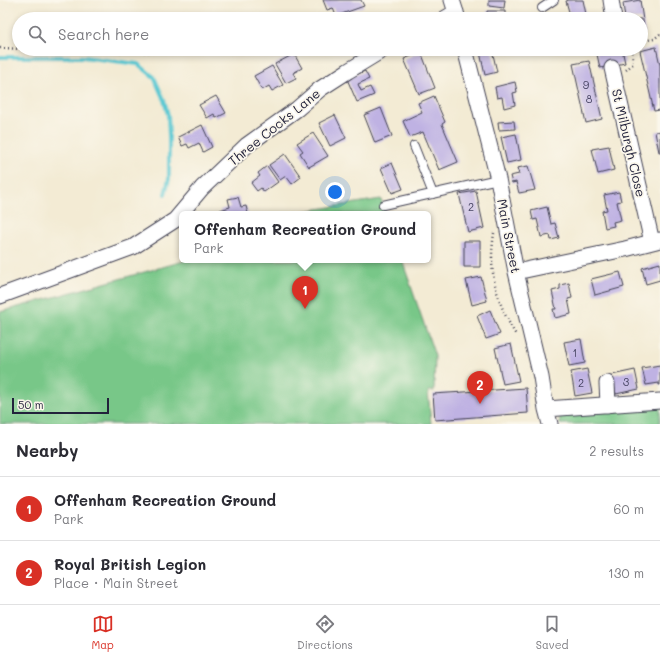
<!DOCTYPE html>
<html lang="en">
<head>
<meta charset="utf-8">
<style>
	body { margin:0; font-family:Mali,sans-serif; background:#f2f2f3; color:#2b2b33 }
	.scale { position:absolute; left:12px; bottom:10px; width:97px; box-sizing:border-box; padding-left:4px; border:2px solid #22223b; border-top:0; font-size:11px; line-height:14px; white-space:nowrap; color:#22223b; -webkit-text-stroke:3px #fbf7ec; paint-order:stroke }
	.you { position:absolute; left:335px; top:192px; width:14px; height:14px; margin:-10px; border:3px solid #fff; border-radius:50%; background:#1a73e8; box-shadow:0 0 0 6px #1a73e833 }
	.badge { display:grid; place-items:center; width:26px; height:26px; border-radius:50%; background:#d93025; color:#fff; font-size:13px; font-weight:700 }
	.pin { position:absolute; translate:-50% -33px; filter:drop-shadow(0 1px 2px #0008) }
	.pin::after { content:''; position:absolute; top:21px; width:14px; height:12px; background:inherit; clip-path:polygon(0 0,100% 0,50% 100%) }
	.popup { position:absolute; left:179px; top:211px; width:252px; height:52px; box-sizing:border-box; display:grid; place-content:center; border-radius:6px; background:#fff; filter:drop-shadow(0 1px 3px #0005); font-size:13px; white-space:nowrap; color:#7c7c81 }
	.popup b { font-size:15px; color:#2b2b33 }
	.popup::after { content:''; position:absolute; left:50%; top:100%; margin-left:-8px; border:8px solid transparent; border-top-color:#fff }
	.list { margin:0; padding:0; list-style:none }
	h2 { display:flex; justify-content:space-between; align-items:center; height:52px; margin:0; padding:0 16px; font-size:17px }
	h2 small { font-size:13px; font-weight:400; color:#7c7c81 }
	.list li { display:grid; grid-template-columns:26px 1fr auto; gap:12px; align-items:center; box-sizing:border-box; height:64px; padding:0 16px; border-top:1px solid #e1e1e2 }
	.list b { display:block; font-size:15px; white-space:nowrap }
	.list p { margin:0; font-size:13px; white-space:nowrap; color:#7c7c81 }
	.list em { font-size:13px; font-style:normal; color:#7c7c81 }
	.icon { flex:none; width:22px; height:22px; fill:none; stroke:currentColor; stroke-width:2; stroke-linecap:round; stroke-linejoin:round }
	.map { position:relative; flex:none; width:660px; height:424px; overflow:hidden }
	.search { position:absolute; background:#fff; box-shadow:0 2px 6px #0003; left:12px; right:12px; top:12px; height:44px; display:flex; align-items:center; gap:10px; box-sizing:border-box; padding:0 14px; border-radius:22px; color:#7c7c81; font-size:15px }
	.sheet { height:180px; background:#fff }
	nav { display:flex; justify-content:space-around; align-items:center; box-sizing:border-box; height:56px; border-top:1px solid #e1e1e2; background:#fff; font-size:11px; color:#7c7c81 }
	nav a { display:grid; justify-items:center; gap:2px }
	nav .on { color:#d93025 }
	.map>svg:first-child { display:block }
	.green { fill:#78c788; stroke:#4d7462 }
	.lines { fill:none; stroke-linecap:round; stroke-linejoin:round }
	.stream { stroke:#5dc9d3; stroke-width:4 }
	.building { fill:#bfb2e3 }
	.lane-casing { stroke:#414052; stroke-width:10 }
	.street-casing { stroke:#414052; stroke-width:17 }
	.path { stroke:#414052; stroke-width:2.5; stroke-dasharray:1 3; stroke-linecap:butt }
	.lane { stroke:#fff; stroke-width:8 }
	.street { stroke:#fff; stroke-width:15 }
	.labels { text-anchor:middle; stroke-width:3.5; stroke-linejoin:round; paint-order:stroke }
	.number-label { font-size:11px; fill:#494665 }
	.street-label { font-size:13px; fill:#22223b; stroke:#fbf7ec }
</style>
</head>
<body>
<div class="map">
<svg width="660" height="424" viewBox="0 0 660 424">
	<rect width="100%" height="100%" fill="#fbf7ec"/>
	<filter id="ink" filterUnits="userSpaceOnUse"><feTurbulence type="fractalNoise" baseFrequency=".025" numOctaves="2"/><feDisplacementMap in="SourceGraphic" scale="8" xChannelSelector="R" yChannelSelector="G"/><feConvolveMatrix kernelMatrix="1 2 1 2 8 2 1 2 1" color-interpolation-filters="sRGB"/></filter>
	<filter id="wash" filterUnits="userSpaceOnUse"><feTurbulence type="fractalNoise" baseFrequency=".012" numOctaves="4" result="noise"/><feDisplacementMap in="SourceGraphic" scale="16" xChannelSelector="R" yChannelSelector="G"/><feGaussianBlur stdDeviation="0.9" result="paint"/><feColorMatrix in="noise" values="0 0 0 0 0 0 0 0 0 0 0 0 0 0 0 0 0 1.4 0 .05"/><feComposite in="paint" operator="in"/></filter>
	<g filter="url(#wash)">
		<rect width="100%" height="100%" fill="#f3ebd4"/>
		<path class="green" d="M381,199L386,214H287Z
			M184,260H402L435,356L434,391H428L431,424H0V312L184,261Z
			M660,406V424H560L559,412Z"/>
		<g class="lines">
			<path class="stream" d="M0,57H83L138,64L154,77L164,100L168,115L169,136V179L165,194"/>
		</g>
		<g id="blocks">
			<path class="building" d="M323,0H361L364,6L336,16L333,8L327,10Z
				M489,0H505L504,8L489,6Z
				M569,0H583L587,19H571L566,1Z
				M640,0L645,34H641V19H625L623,3Z
				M487,11H505V19H487Z
				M656,47L660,65V110L654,111L640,51Z
				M600,49H622L625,63L600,68L596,50Z
				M492,50L497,72L485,75L480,52Z
				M421,52L435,88L419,94L404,59Z
				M294,54L302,68L293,73L296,78L286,83L275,64Z
				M589,61L602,119L586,123L573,64Z
				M272,66L283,85L272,91L269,86L262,90L254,76Z
				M365,71L369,79L358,84L361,91L370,87L374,95L357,102L347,79Z
				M515,82L517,92L513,93L515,105L504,108L502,97L497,98L495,87Z
				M216,96L226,113L216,118L214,114L207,118L199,105Z
				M434,96L445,122L442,124L458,162L439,170L423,132L410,137L403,121L422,112L418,103Z
				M381,108L392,136L375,143L364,115Z
				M335,115L346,138L330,146L319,123Z
				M514,121L515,129L499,130L498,122Z
				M202,125L212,147L203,152L199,143L189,148L187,144L182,146L178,137Z
				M660,131V152H659L655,132Z
				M313,133L328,156L309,167L300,153L303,151L297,143Z
				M516,134L521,160L507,163L501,137Z
				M609,146L614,170L598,174L592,149Z
				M285,154L301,177L292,184L286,176L280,180L269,165Z
				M392,163L403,189L392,193L381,168Z
				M267,166L278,182L264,192L261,188L257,191L251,183L260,176L258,173Z
				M528,166L535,190L519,193L516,182L512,183L510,176L519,174L517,168Z
				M476,191L484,228L468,232L459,194Z
				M619,192L621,201L617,202L621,220L613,222L614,226L605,228L602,211L607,210L604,195Z
				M238,197L241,207L246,206L248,214H221L220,210L230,207L228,199Z
				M547,207L551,224L555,223L559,238L551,240L550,235L541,237L537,219L533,220L531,211Z
				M464,241H480V267H464Z
				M660,263V280L646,284L642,268Z
				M620,272L624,287L595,295L591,279Z
				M481,277L487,301L472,305L466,280Z
				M569,283L572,298L568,299L571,314L555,318L553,309H556L552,291L560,289V285Z
				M490,310L500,334L486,339L477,316Z
				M581,339L585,363L569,366L564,342Z
				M511,344L519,381L503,384L495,348Z
				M660,365V385H659V383L646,385L642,368Z
				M587,369L592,393L575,396L571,372Z
				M635,370L639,389L616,394L612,375Z
				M526,388L528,413L435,420L433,394Z"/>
		</g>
	</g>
	<g filter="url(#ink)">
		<use href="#blocks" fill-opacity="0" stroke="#414052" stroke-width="1"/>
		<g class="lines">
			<defs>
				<path id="lane" d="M542,8L554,0
					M414,146L433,194
					M383,205L498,179"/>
				<path id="street" d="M452,0L458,19
					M611,0L614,19
					M444,19L456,12
					M465,49L498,179L516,272L541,377L546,409L550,424
					M612,68L652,242
					M516,272L625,249L660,240
					M0,296L133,247L175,220L202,188L247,145L297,109L320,89L348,71L384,49
					M607,383L608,405
					M546,409L660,401"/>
			</defs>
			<use href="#lane" class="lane-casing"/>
			<use href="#street" class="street-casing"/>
			<path class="path" d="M641,41L654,39L660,34
				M0,48C75,51 150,55 225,49
				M626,70L633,64L632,49
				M494,233C493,241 492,249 492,258C492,285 502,312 516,335
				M642,424H645"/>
			<use href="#lane" class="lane"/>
			<use href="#street" class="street"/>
		</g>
	</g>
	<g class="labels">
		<g class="number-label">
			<text x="586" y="89">9</text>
			<text x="589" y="103">8</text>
			<text x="471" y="211">2</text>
			<text x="575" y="357">1</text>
			<text x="626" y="386">3</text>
			<text x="581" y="387">2</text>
		</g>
		<g class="street-label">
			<text transform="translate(274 127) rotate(-39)" y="5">Three Cocks Lane</text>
			<text transform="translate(629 143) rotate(77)" y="5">St Milburgh Close</text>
			<text transform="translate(509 236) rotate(79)" y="5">Main Street</text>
		</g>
	</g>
</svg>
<div class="scale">50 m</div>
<div class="you"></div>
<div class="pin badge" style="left:305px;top:309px">1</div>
<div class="popup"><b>Offenham Recreation Ground</b>Park</div>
<div class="pin badge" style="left:480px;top:404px">2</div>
<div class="search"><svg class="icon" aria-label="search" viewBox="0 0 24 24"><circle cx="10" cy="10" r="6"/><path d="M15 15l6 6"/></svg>Search here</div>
</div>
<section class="sheet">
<h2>Nearby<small>2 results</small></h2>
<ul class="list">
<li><span class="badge">1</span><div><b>Offenham Recreation Ground</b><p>Park</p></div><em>60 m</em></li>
<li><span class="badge">2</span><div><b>Royal British Legion</b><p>Place · Main Street</p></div><em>130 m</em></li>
</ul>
</section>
<nav>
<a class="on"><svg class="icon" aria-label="map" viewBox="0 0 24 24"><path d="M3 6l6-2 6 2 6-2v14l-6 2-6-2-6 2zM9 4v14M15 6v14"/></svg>Map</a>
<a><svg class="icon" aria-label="directions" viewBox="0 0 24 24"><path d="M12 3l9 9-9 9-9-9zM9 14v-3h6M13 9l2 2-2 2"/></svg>Directions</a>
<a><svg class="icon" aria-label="saved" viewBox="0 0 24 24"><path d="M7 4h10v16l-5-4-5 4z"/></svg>Saved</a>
</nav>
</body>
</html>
